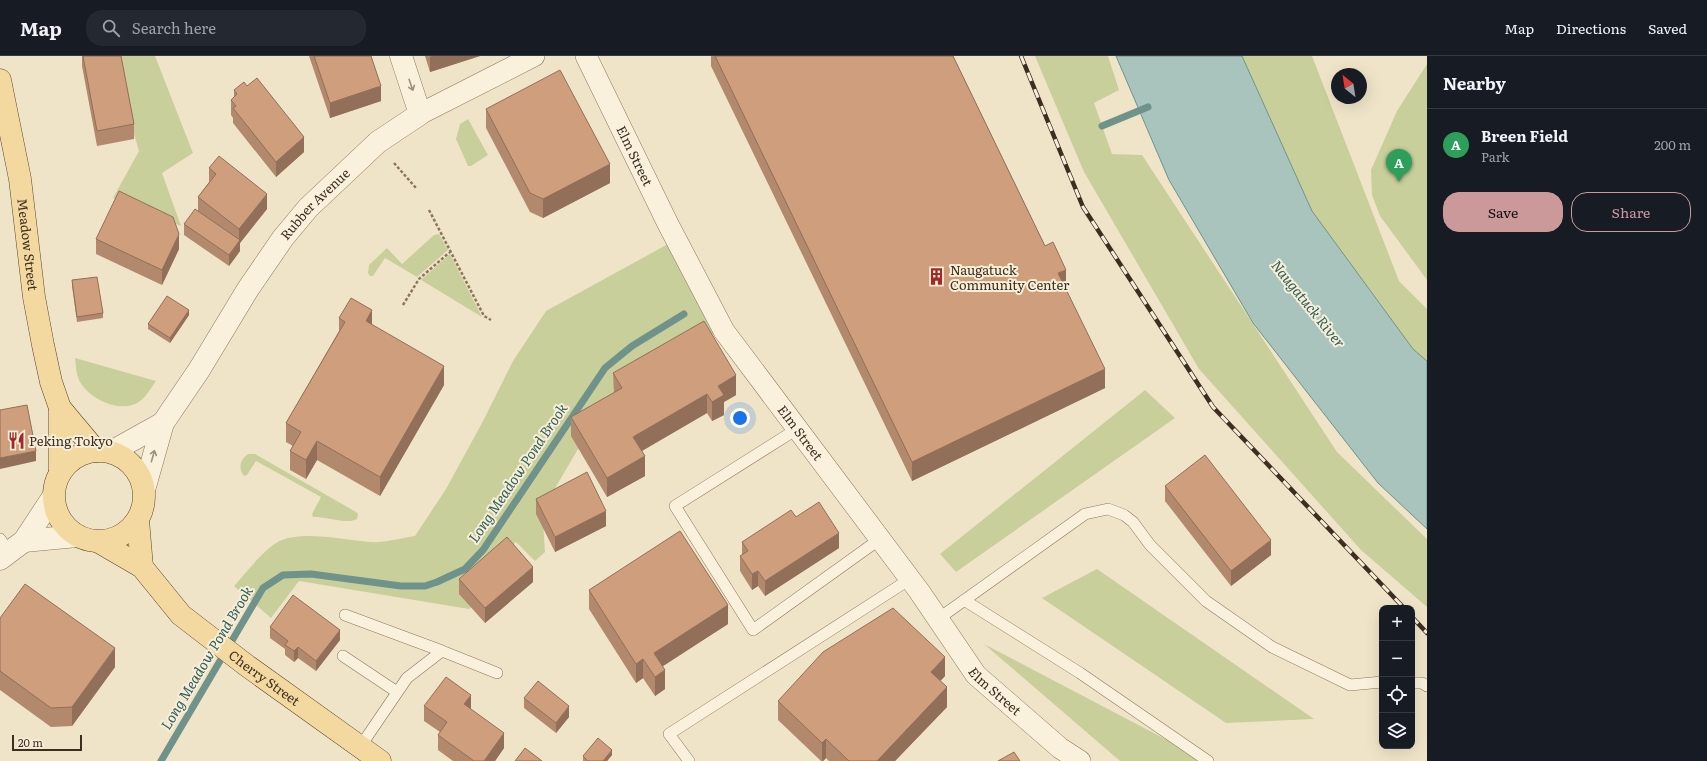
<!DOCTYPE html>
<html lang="en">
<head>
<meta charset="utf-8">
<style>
	body { margin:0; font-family:Literata,serif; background:#242831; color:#f1f3f6 }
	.controls { position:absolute; right:12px; bottom:12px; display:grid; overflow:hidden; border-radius:8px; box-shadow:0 4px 16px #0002 }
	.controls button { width:36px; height:36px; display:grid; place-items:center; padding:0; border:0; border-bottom:1px solid #363941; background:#171b24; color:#f1f3f6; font:20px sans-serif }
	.compass { position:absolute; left:1331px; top:12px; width:36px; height:36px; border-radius:50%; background:#171b24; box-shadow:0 4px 16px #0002; rotate:330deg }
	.scale { position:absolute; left:12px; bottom:10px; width:70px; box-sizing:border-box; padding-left:4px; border:2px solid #3d2e20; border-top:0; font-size:11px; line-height:14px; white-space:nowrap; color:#3d2e20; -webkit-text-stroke:3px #f7eed8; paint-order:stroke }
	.you { position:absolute; left:740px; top:362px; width:14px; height:14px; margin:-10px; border:3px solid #fff; border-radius:50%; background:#1a73e8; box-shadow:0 0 0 6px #1a73e833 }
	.badge { display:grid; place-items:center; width:26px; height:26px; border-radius:50%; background:#cc999b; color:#fff; font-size:13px; font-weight:700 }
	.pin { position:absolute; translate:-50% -33px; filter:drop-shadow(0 1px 2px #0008) }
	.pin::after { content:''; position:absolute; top:21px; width:14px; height:12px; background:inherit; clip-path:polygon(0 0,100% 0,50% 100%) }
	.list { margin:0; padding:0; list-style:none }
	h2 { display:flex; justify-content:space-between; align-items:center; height:52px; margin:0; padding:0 16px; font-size:17px }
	h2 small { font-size:13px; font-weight:400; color:#9ea1a6 }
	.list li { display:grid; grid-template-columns:26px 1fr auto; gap:12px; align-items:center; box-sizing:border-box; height:72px; padding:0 16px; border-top:1px solid #363941 }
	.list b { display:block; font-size:15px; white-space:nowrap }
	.list p { margin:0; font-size:13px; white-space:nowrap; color:#9ea1a6 }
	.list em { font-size:13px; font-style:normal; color:#9ea1a6 }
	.actions { display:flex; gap:8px; padding:12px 16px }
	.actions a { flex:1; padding:9px 0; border:1px solid #cc999b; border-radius:16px; text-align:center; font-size:14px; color:#cc999b }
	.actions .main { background:#cc999b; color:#111 }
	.icon { flex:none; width:22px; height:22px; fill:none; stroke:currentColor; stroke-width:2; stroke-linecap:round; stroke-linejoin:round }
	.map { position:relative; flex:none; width:1427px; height:705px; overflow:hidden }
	header { display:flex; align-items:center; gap:24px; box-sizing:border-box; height:56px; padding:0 20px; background:#171b24; border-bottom:1px solid #363941 }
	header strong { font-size:19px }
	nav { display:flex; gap:22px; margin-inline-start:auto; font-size:14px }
	.search { width:280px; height:36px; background:#242831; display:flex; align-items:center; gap:10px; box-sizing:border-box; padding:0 14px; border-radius:16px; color:#9ea1a6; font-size:15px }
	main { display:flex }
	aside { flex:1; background:#171b24 }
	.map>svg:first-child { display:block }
	.green { fill:#c9cf9b }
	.water { fill:#a9c4bc; stroke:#6f938a }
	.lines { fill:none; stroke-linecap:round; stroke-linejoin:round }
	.stream { stroke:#6f938a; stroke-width:7 }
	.service-casing { stroke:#8d765c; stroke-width:12 }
	.minor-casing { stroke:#8d765c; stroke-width:22 }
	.tertiary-casing { stroke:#8d765c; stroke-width:23 }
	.primary-casing { stroke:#5b4430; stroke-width:23 }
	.path { stroke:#8d765c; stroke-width:2.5; stroke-dasharray:3 2; stroke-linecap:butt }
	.service { stroke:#faf1dc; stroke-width:11 }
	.minor { stroke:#faf1dc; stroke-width:21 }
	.tertiary { stroke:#faf1dc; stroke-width:22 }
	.primary { stroke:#f3d9a0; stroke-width:22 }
	.rail-casing { stroke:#3d2e20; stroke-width:4.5 }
	.rail { stroke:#f7eed8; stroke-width:3; stroke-dasharray:9; stroke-linecap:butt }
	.wall { fill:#b2896c }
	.shaded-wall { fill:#916f58 }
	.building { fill:#cf9f7d; stroke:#916f58 }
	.oneway { stroke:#9c907e }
	.labels { text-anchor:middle; stroke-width:4; stroke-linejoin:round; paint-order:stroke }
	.street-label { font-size:13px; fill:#3d2e20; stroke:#f7eed8 }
	.poi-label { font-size:13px; fill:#3d2e20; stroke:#f7eed8; text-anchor:start }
	.water-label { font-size:14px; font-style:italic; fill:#2f5d5a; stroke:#f7eed8 }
</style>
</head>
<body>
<header>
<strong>Map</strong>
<div class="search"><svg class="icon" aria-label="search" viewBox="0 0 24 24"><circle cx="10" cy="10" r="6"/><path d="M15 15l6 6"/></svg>Search here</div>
<nav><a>Map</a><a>Directions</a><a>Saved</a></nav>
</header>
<main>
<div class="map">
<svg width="1427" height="705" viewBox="0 0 1427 705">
	<rect width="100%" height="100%" fill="#f0e4c8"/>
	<path class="green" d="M111,0H155L193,97L162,117L181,170L113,142L139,95Z
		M1035,0H1108L1119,34L1094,47L1112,98L1142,99L1337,396L1427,483V551L1361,494L1199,313L1084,116Z
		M1242,0H1312L1399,225L1427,253V305L1413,293L1312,155Z
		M1427,8V224L1380,160L1372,139L1371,114L1397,55Z
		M468,63L488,99L471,110H468L456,83L460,68Z
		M439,178L448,194L417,221L385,202L373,220H370L368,217L369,209L387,192L402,208L434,179Z
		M668,188L715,277L609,340L547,446L542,451L545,496L535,505L516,486L474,524L486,537L469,553L299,525L271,562L234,530C246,517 266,490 282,484C305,475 345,484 370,486C384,487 401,482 415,480L446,433L482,367L513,305L546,255Z
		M450,198L482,261L421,224Z
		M75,302L156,325C150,333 145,344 135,348C116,356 88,342 79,324C76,317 76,310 75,302Z
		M1145,334L1175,362L956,516L940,498Z
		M248,398H255L356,456L358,458L357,463C347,469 325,460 313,461L312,458L321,441L256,405L247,419L244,420C238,412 240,404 248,398Z
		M1097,513L1314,663L1226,667L1042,542Z
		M984,588L1207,705H1120Z"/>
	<path class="water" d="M1116,0H1242L1312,155L1413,293L1427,305V473L1378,427L1253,267L1169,124Z"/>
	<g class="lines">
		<path class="stream" d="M1102,70L1148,51
			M161,705L263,532L283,519L311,518L401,530H425L437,526L465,513L483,494L605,312L632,290L684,258"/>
		<defs>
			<path id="service" d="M797,373L675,450L753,574L880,483
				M0,483L9,496
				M964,544L1080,617L1208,705
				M345,559L442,595
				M938,563L1085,458L1108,453L1124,459L1133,466L1150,489L1206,545L1272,591L1350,629L1382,626
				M343,600L397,636
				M1412,627H1422L1427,630
				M360,691L407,622L442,595L497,617
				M689,705L669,678L910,523"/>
			<g id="minor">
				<path id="s1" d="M586,0L668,168L724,275L919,535L976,619L1060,692L1080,705"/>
				<path d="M420,58L534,0"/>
			</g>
			<g id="tertiary">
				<path d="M111,396L163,367"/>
				<path id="s2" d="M144,434L163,367L199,314L248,233L283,182L308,152L378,86L420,58L401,0"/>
				<path d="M24,485L77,480"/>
				<path d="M0,503L24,485L53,441"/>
			</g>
			<g id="primary">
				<path id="s3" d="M0,24L20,123L34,241L43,289L51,326L60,352V417"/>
				<path d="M60,352L96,395"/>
				<circle cx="99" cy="440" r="45"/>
				<path d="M138,464L142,511"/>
				<path id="s4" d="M99,486L142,511L181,559L246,609L380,705"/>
			</g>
		</defs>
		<use href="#service" class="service-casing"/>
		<use href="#minor" class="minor-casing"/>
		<use href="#tertiary" class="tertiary-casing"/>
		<use href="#primary" class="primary-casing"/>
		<path class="path" d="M394,107L416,132
			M429,154L484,260L491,264
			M403,249L419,223L451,195"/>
		<use href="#service" class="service"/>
		<use href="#minor" class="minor"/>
		<use href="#tertiary" class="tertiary"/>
		<use href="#primary" class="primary"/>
		<defs>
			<path id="rail" d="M1021,0L1083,151L1213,351L1404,552
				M1412,561L1427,577"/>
		</defs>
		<use href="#rail" class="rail-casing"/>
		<use href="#rail" class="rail"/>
	</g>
	<path class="wall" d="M82,0H121L134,68V83L97,90L82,10Z
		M309,0H371L381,45L330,62Z
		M425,0H480L430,16Z
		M711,0H953L1045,190L1066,233L1105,332L912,425L711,10Z
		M247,30L304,96L276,121L233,67V62L231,59V44L234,41V34Z
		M486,53L610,127L543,162L530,156L486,72Z
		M209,112L267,153L240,187V195L229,210L184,179V168L198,156V141L209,126Z
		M96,183L179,193L162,229L96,198Z
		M72,224L103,257V262L77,266L72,230Z
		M189,259L170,287L148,273V268Z
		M339,262L372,269L444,329L380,440L317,404L306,423L290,414V395L293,390L286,386V367L339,275Z
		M613,317L736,339L724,346V359L712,365L707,357L642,395L645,420L607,441L571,380V361L614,337Z
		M1165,430L1271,499L1231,530L1165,445Z
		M536,443L606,470L555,496L536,458Z
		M796,461L839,492L765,540L758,530L752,534L740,515V500L742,499V486Z
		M459,523L533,526L485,567L459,538Z
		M589,534L728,568L662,610L665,633L655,640L643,622L636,627L589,553Z
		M0,562L115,611L72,670L51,671L0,634Z
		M270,571L340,584L316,615L298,602L294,606L285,599V593L270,582Z
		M945,620L940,625L947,651L895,705H829L826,702L823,705H821L778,664V645Z
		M524,642L569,661L556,677L524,652Z
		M424,650L471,653L504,692L495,705H453L438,694V679L440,676L424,665Z
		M612,699L607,705H583V700Z"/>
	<path class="shaded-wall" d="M432,0H480L430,16V1Z
		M381,30V45L330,62V47Z
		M304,81V96L276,121V106Z
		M610,108V127L543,162V143Z
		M267,138V153L240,187V195L229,210V199L239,186V173Z
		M179,178V193L162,229V214Z
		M1066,214V233L1058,236V217Z
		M189,254V259L170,287V282Z
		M372,254V274L366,265Z
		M444,310V329L380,440V421Z
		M1105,313V332L912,425V406Z
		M736,319V339L724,346V359L712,365V346L718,330Z
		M707,338V357L633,400V381Z
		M317,385V404L306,423V404Z
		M36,395V405L0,413V402Z
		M645,400V420L607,441V422Z
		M606,455V470L555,496V481Z
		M839,477V492L765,540V525Z
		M1271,484V499L1231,530V515Z
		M533,511V526L485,567V552Z
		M758,515V530L752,534V518Z
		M728,549V568L654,616V597Z
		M340,574V584L316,615V605Z
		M298,591V602L294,606V595Z
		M115,592V611L72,670V651Z
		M945,601V620L931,635V616Z
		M643,603V622L636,627V608Z
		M665,614V633L655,640V621Z
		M947,631V651L895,705H877Z
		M471,639V654L464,648Z
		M569,650V661L556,677V667Z
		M504,677V692L495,705H484Z
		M826,683V702L823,705H822V687Z
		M612,694V699L607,705H603Z"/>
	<path class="building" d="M83,0H121L134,68L97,75Z
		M314,0H371L381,30L330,47Z
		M715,0H953L1045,190L1053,186L1066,214L1058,217L1105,313L912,406Z
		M560,14L610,108L543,143L530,137L486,53Z
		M257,22L304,81L276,106L233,52L236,50L231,44L237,38L234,34L244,26L247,30Z
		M219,100L267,138L239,173L198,141L216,118L209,112Z
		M119,135L173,161L179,178L162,214L96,183Z
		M195,153L240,184L229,199L184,168Z
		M97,221L103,257L77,261L72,224Z
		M167,240L189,254L170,282L148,268Z
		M351,242L372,254L366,265L444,310L380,421L317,385L306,404L290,395L301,376L286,367L345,266L339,262Z
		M704,265L736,319L718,330L724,339L712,346L707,338L633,381L645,400L607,422L571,361L622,332L613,317Z
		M27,349L36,395L0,402V354Z
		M1205,399L1271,484L1231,515L1165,430Z
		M587,416L606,455L555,481L536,443Z
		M819,446L839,477L765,525L758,515L752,518L740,500L748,495L742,486L791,454L796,461Z
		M680,475L728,549L654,597L665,614L655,621L643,603L636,608L589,534Z
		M507,481L533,511L485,552L459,523Z
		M25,528L115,592L72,651L51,652L0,615V562Z
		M293,539L340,574L316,605L298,591L294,595L285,589L288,585L270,571Z
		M893,552L945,601L931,616L947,631L877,705H849L826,683L822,687L778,645L823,596Z
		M446,621L471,639L464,648L504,677L484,705H474L438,679L447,666L424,650Z
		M538,625L569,650L556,667L524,642Z
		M598,682L612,694L603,705H588L583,700Z
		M525,692L542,705H515Z
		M1014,696L1020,705H998Z"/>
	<defs><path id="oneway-shaft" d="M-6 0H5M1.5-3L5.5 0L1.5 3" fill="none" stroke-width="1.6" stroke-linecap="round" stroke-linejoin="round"/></defs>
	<g class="oneway">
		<use href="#oneway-shaft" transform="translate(411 29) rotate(71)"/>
		<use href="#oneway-shaft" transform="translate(153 400) rotate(-74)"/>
	</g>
	<defs>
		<symbol id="building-bare" viewBox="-9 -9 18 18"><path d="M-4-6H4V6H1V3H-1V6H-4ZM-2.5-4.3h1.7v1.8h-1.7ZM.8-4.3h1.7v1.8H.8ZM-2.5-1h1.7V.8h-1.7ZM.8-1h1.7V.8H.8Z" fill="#9e2a2b" stroke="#f7eed8" stroke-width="2.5" paint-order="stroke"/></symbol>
		<symbol id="restaurant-bare" viewBox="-9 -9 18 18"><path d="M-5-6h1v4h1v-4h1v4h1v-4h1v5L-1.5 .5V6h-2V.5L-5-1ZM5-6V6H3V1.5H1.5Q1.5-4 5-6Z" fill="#9e2a2b" stroke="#f7eed8" stroke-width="2.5" paint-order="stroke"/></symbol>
	</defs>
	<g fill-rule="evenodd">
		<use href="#building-bare" x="924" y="208" width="25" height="25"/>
		<use href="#restaurant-bare" x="4" y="372" width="25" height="25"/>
	</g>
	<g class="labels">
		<g class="street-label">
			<text dy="5" stroke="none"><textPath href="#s1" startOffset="111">Elm Street</textPath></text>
			<text dy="5" stroke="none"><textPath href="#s2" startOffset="337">Rubber Avenue</textPath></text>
			<text dy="5" stroke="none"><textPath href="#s3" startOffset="167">Meadow Street</textPath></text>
			<text dy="5" stroke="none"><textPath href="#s1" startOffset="435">Elm Street</textPath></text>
			<text dy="5" stroke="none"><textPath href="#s4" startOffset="216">Cherry Street</textPath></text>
			<text dy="5" stroke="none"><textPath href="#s1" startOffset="759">Elm Street</textPath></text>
		</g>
		<g class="poi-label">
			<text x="950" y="219">Naugatuck<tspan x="950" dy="15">Community Center</tspan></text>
			<text x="29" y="390">Peking Tokyo</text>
		</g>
		<g class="water-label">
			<text transform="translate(1308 248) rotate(51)" y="5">Naugatuck River</text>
			<text transform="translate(518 417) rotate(-56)" y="5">Long Meadow Pond Brook</text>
			<text transform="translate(207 602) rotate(-59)" y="5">Long Meadow Pond Brook</text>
		</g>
	</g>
</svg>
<div class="controls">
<button>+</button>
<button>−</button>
<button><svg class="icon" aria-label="locate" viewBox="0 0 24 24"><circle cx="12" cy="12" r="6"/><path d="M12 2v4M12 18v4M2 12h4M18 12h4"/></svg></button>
<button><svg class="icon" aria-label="layers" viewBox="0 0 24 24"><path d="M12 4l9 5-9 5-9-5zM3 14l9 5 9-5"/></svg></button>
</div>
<svg class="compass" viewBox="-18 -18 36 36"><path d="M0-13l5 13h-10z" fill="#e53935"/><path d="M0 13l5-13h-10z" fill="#9ea1a6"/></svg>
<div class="scale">20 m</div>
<div class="you"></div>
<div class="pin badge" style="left:1399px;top:126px;background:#2e9e5b">A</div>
</div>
<aside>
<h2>Nearby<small></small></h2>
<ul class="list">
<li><span class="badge" style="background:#2e9e5b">A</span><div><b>Breen Field</b><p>Park</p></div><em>200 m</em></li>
</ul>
<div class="actions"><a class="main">Save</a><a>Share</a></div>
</aside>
</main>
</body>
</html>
